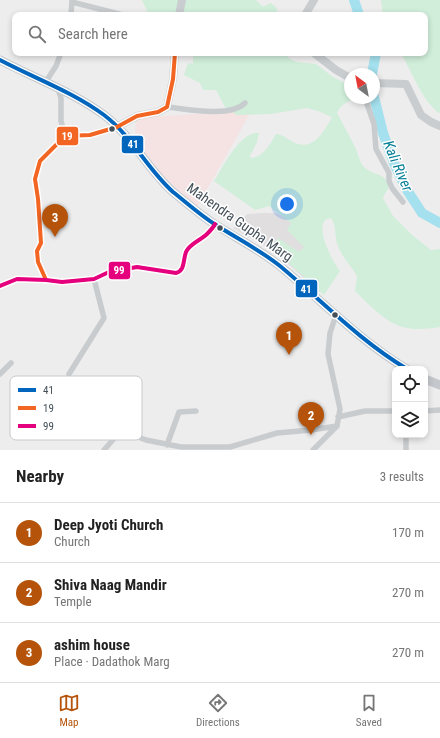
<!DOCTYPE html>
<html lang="en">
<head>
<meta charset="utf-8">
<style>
	body { margin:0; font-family:"Roboto Condensed",sans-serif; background:#f2f2f2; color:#222 }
	.controls { position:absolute; right:12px; bottom:12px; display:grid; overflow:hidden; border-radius:8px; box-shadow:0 2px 6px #0003 }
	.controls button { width:36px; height:36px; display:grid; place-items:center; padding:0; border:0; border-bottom:1px solid #e0e0e0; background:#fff; color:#222; font:20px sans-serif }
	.compass { position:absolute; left:344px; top:68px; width:36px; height:36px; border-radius:50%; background:#fff; box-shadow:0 2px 6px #0003; rotate:328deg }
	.you { position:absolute; left:287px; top:204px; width:14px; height:14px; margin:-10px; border:3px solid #fff; border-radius:50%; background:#1a73e8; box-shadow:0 0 0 6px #1a73e833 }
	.badge { display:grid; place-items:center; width:26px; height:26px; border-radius:50%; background:#b45309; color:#fff; font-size:13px; font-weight:700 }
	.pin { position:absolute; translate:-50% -33px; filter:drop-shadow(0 1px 2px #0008) }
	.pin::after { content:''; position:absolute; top:21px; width:14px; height:12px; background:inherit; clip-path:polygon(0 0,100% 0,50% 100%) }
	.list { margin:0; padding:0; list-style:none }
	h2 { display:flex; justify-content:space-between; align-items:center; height:52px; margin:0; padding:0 16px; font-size:17px }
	h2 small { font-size:13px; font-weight:400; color:#767676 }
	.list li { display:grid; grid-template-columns:26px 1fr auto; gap:12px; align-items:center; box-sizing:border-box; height:60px; padding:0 16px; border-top:1px solid #e0e0e0 }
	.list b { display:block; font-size:15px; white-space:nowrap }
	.list p { margin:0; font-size:13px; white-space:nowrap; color:#767676 }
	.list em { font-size:13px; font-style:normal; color:#767676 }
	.icon { flex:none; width:22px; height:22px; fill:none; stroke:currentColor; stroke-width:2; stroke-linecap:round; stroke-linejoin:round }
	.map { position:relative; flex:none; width:440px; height:450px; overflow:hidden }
	.search { position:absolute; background:#fff; box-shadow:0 2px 6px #0003; left:12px; right:12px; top:12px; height:44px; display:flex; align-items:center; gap:10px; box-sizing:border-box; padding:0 14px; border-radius:8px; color:#767676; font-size:15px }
	.sheet { height:232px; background:#fff }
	nav { display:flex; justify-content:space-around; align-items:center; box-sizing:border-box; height:56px; border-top:1px solid #e0e0e0; background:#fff; font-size:11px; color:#767676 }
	nav a { display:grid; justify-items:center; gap:2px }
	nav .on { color:#b45309 }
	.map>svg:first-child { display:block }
	.education { fill:#e0dedf }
	.medical { fill:#f5e3e3 }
	.green { fill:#d0eeda }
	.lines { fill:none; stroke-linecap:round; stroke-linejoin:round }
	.river { stroke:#a4e0ed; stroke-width:10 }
	.minor { stroke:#c9ccce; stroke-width:5.5 }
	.secondary { stroke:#c9cdcf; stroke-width:8 }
	.primary { stroke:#c4c8cc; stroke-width:9 }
	.bus-1-casing { stroke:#fff; stroke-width:7 }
	.bus-2-casing { stroke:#fff; stroke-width:7 }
	.bus-3-casing { stroke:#fff; stroke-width:7 }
	.bus-1 { stroke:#0065bd; stroke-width:4 }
	.bus-2 { stroke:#f26522; stroke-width:4 }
	.bus-3 { stroke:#e5007d; stroke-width:4 }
	.bus-dot { fill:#445059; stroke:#fff; stroke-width:1.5 }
	.labels { text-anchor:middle; stroke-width:3; stroke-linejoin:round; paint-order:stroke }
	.street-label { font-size:14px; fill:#445059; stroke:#fff }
	.water-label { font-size:15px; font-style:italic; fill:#0b8198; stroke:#fff }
	.key { fill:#fff; stroke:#c7cacd; stroke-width:1 }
	.key-label { font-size:11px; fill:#445059 }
	.line-badge { stroke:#fff; stroke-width:1.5 }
	.badge-label { font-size:11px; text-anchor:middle; font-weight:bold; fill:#fff }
</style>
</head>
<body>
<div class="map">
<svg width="440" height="450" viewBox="0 0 440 450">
	<rect width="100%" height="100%" fill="#eeeded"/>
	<path class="education" d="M262,213H275L284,216L291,222L334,279L317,294L304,278L275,252L233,228L247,214Z"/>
	<path class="medical" d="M252,110L197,207L165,181L137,144L135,130L136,121L151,117Z"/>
	<path class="green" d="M142,0H256L262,6H265L270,3C276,6 278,8 277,15H149Z
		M381,0H440V113L437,112L427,101L419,88L401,53H425V15H383Z
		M193,53H284L290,59L297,62L316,64L333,77L349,85L350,98H355C347,102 340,105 337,113C343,124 349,135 355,147C358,153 359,161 364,167C370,174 382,173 387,181C392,189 385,191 383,198L393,216L411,234L431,250L440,249V327C433,328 425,329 418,329C391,330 373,308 355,291L357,276C351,266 342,257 338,246C334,238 337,225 331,218C310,220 333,263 340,271L324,295L271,247L278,238L299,252L304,247L287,230L291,223L269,206L255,210L214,181C223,167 240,131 259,133L257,142L250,156L251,158C264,157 270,144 276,134C285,135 289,141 297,144C315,149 325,130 332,117L318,111L307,108L271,114L237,115L225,107L216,90H203L200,83L184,75L188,63L193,64Z"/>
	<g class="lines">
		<path class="river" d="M354,0L359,15
			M372,74L376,53
			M374,97L383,133L394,163L407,190L422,213L440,223"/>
		<path class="minor" d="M72,2L123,15
			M71,15L72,0
			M45,83L56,66L61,53
			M58,89L61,98V121L65,136
			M365,98L374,124L376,149L389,173V181L392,188L403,202
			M167,107C186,109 230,118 245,103
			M46,280L38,262L37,251L41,243L38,199L35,179L40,161L65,136L90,135L117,127
			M0,286L17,279L46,280L62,282L94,279L109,272L137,267L176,273C185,271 183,260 186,252C189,244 201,240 207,234C210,231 213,228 215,224
			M0,374L11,363
			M69,374L104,318L94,279
			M425,411L440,410
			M338,417L365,411H395
			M120,430L146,440L181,447H230L277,433L311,430L337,426
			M406,435V450
			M167,445L179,412L196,411
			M104,450L118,434L127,416L105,404
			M313,450L337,426L340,409L328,354L330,333L336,315"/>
		<path class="secondary" d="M179,15L182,0
			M305,15L314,0
			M314,53L336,70L350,78
			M374,83L406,84L421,115L431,122L440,126
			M117,127L137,116L158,112L167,107L173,79L175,53"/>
		<path class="primary" d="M0,60C34,78 73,92 104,115C132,136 147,169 173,192C187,203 201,216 216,225C238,239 260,250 280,266C322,301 360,341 407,369
			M425,379L440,385"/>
		<defs>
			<path id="bus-1" d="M0,60C34,78 73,92 104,115C132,136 147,169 173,192C187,203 201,216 216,225C238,239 260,250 280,266C322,301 360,341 407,369"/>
			<path id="bus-2" d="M46,280L38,262L37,251L41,243L38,199L35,179L40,161L65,136L90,135L117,127L137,116L158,112L167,107L173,79L175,53"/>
			<path id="bus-3" d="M0,286L17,279L46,280L62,282L94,279L109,272L137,267L176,273C185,271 183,260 186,252C189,244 201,240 207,234C210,231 213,228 215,224"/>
		</defs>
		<use href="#bus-1" class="bus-1-casing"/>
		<use href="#bus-2" class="bus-2-casing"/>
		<use href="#bus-3" class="bus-3-casing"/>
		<use href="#bus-1" class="bus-1"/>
		<use href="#bus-2" class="bus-2"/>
		<use href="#bus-3" class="bus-3"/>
	</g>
	<g class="bus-dot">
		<circle cx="112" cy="129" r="3.5"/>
		<circle cx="220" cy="228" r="3.5"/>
		<circle cx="335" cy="315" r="3.5"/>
	</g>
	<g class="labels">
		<g class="street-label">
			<text transform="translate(240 222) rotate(35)" y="5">Mahendra Gupha Marg</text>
		</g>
		<g class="water-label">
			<text transform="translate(398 166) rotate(67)" y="5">Kali River</text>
		</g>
	</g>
	<rect x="10" y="376" width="132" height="64" rx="6" class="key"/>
	<rect x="18" y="388" width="18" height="4" fill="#0065bd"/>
	<rect x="18" y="406" width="18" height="4" fill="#f26522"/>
	<rect x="18" y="424" width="18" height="4" fill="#e5007d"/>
	<g class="key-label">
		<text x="43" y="394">41</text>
		<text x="43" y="412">19</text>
		<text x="43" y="430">99</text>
	</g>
	<g class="line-badge">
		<rect x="56" y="126" width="23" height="20" rx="4" fill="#f26522"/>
		<rect x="121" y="135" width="23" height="19" rx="4" fill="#0065bd"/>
		<rect x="108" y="261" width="23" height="19" rx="4" fill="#e5007d"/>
		<rect x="295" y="279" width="23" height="19" rx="4" fill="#0065bd"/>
	</g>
	<g class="badge-label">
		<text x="67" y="140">19</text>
		<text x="133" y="148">41</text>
		<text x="119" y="274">99</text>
		<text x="306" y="293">41</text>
	</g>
</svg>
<div class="controls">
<button><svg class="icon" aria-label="locate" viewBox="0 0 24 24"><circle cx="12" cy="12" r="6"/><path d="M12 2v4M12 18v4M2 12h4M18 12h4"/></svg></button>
<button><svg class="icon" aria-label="layers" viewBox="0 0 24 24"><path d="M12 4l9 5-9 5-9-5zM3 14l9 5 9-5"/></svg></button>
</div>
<svg class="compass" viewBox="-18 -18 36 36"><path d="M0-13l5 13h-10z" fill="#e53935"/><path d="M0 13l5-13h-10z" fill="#767676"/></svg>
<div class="you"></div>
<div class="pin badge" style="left:289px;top:355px">1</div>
<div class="pin badge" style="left:311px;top:435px">2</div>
<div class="pin badge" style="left:55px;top:237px">3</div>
<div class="search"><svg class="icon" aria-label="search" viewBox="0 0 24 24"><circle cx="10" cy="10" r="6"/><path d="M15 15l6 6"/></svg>Search here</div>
</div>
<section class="sheet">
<h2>Nearby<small>3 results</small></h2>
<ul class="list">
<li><span class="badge">1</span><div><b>Deep Jyoti Church</b><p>Church</p></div><em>170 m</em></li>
<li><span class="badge">2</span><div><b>Shiva Naag Mandir</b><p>Temple</p></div><em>270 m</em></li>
<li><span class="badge">3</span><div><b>ashim house</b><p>Place · Dadathok Marg</p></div><em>270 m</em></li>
</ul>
</section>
<nav>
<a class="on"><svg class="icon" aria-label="map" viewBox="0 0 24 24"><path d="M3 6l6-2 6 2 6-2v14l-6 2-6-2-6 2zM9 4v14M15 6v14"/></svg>Map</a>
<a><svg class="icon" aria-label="directions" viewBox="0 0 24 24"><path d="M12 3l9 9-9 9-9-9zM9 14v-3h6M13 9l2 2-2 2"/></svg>Directions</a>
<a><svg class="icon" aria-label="saved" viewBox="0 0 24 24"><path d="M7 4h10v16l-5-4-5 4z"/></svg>Saved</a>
</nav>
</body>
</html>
